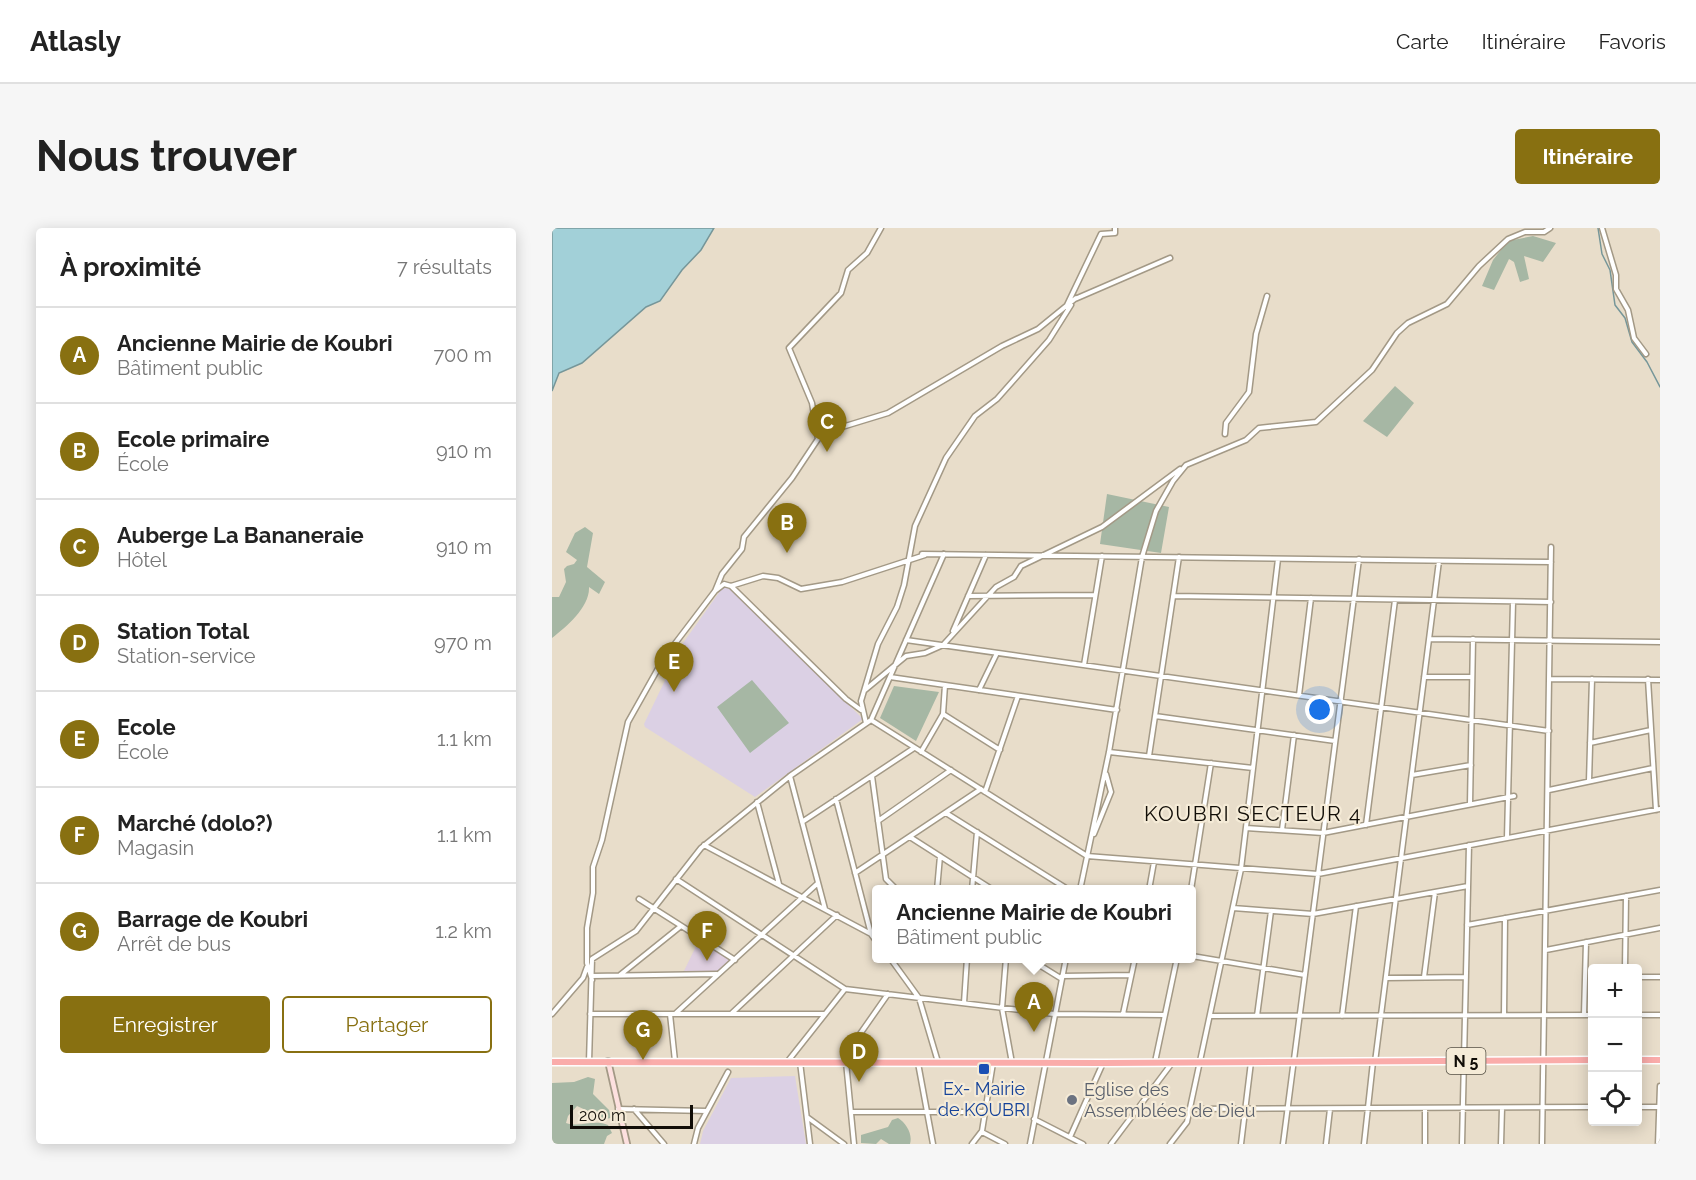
<!DOCTYPE html>
<html lang="fr">
<head>
<meta charset="utf-8">
<style>
	body { margin:0; font-family:Raleway,sans-serif; background:#f6f6f6; color:#222 }
	.controls { position:absolute; right:18px; bottom:18px; display:grid; overflow:hidden; border-radius:6px; box-shadow:0 3px 15px #0003 }
	.controls button { width:54px; height:54px; display:grid; place-items:center; padding:0; border:0; border-bottom:2px solid #e0e0e0; background:#fff; color:#222; font:30px sans-serif }
	.scale { position:absolute; left:18px; bottom:15px; width:123px; box-sizing:border-box; padding-left:6px; border:3px solid #110d07; border-top:0; font-size:16px; line-height:21px; white-space:nowrap; color:#110d07; -webkit-text-stroke:4px #f5ebd7; paint-order:stroke }
	.you { position:absolute; left:768px; top:482px; width:21px; height:21px; margin:-15px; border:4px solid #fff; border-radius:50%; background:#1a73e8; box-shadow:0 0 0 9px #1a73e833 }
	.badge { display:grid; place-items:center; width:39px; height:39px; border-radius:50%; background:#887011; color:#fff; font-size:20px; font-weight:700 }
	.pin { position:absolute; translate:-50% -50px; filter:drop-shadow(0 2px 3px #0008) }
	.pin::after { content:''; position:absolute; top:32px; width:21px; height:18px; background:inherit; clip-path:polygon(0 0,100% 0,50% 100%) }
	.popup { position:absolute; left:320px; top:657px; width:324px; height:78px; box-sizing:border-box; display:grid; place-content:center; border-radius:6px; background:#fff; filter:drop-shadow(0 2px 4px #0005); font-size:20px; white-space:nowrap; color:#767676 }
	.popup b { font-size:22px; color:#222 }
	.popup::after { content:''; position:absolute; left:50%; top:100%; margin-left:-12px; border:12px solid transparent; border-top-color:#fff }
	.list { margin:0; padding:0; list-style:none }
	h2 { display:flex; justify-content:space-between; align-items:center; height:78px; margin:0; padding:0 24px; font-size:26px }
	h2 small { font-size:20px; font-weight:400; color:#767676 }
	.list li { display:grid; grid-template-columns:39px 1fr auto; gap:18px; align-items:center; box-sizing:border-box; height:96px; padding:0 24px; border-top:2px solid #e0e0e0 }
	.list b { display:block; font-size:22px; white-space:nowrap }
	.list p { margin:0; font-size:20px; white-space:nowrap; color:#767676 }
	.list em { font-size:20px; font-style:normal; color:#767676 }
	.actions { display:flex; gap:12px; padding:18px 24px }
	.actions a { flex:1; padding:14px 0; border:2px solid #887011; border-radius:6px; text-align:center; font-size:21px; color:#887011 }
	.actions .main { background:#887011; color:#fff }
	.icon { flex:none; width:33px; height:33px; fill:none; stroke:currentColor; stroke-width:2; stroke-linecap:round; stroke-linejoin:round }
	.map { position:relative; flex:none; width:1108px; height:916px; overflow:hidden; border-radius:6px }
	header { display:flex; align-items:center; gap:36px; box-sizing:border-box; height:84px; padding:0 30px; background:#fff; border-bottom:2px solid #e0e0e0 }
	header strong { font-size:28px }
	nav { display:flex; gap:33px; margin-inline-start:auto; font-size:21px }
	.intro { display:flex; align-items:center; justify-content:space-between; box-sizing:border-box; height:144px; padding:0 36px }
	h1 { margin:0; font-size:42px }
	.button { padding:15px 27px; border-radius:6px; background:#887011; color:#fff; font-size:21px; font-weight:700 }
	main { display:flex; gap:36px; padding:0 36px }
	aside { flex:1; background:#fff; border-radius:6px; box-shadow:0 3px 15px #0003 }
	.map>svg:first-child { display:block }
	.commercial { fill:#dfcfe0 }
	.education { fill:#dbd0e4 }
	.green { fill:#a6b7a4 }
	.water { fill:#a2d0d8; stroke:#769699; stroke-width:1.5 }
	.lines { fill:none; stroke-linecap:round; stroke-linejoin:round }
	.stream { stroke:#769699; stroke-width:1.5 }
	.minor-casing { stroke:#a39986; stroke-width:7 }
	.secondary-casing { stroke:#a39986; stroke-width:8 }
	.trunk-casing { stroke:#fff; stroke-width:9 }
	.minor { stroke:#fff; stroke-width:4 }
	.secondary { stroke:#fde0df; stroke-width:4.5 }
	.trunk { stroke:#faacaa; stroke-width:6 }
	.transit-dot { fill:#1a4fb4; stroke:#f5ebd7; stroke-width:2 }
	.worship-dot { fill:#6b7280; stroke:#f5ebd7; stroke-width:2 }
	.labels { text-anchor:middle; stroke-width:4.5; stroke-linejoin:round; paint-order:stroke }
	.shield { fill:#f5ebd7; stroke:#555045; stroke-width:1.5 }
	.shield-label { font-size:16px; font-weight:bold; fill:#110d07 }
	.transit-label { font-size:18px; fill:#164399; stroke:#f5ebd7 }
	.worship-label { font-size:18px; fill:#5b616d; stroke:#f5ebd7; text-anchor:start }
	.quarter-label { font-size:21px; letter-spacing:1.5px; fill:#110d07; stroke:#f5ebd7 }
</style>
</head>
<body>
<header>
<strong>Atlasly</strong>
<nav><a>Carte</a><a>Itinéraire</a><a>Favoris</a></nav>
</header>
<div class="intro"><h1>Nous trouver</h1><a class="button">Itinéraire</a></div>
<main>
<aside>
<h2>À proximité<small>7 résultats</small></h2>
<ul class="list">
<li><span class="badge">A</span><div><b>Ancienne Mairie de Koubri</b><p>Bâtiment public</p></div><em>700 m</em></li>
<li><span class="badge">B</span><div><b>Ecole primaire</b><p>École</p></div><em>910 m</em></li>
<li><span class="badge">C</span><div><b>Auberge La Bananeraie</b><p>Hôtel</p></div><em>910 m</em></li>
<li><span class="badge">D</span><div><b>Station Total</b><p>Station-service</p></div><em>970 m</em></li>
<li><span class="badge">E</span><div><b>Ecole</b><p>École</p></div><em>1.1 km</em></li>
<li><span class="badge">F</span><div><b>Marché (dolo?)</b><p>Magasin</p></div><em>1.1 km</em></li>
<li><span class="badge">G</span><div><b>Barrage de Koubri</b><p>Arrêt de bus</p></div><em>1.2 km</em></li>
</ul>
<div class="actions"><a class="main">Enregistrer</a><a>Partager</a></div>
</aside>
<div class="map">
<svg width="1108" height="916" viewBox="0 0 1108 916">
	<rect width="100%" height="100%" fill="#e8ddca"/>
	<path class="commercial" d="M148,710L183,732L167,746L130,747Z"/>
	<path class="education" d="M176,358L311,491L203,569L93,499L92,496L131,415L171,359Z
		M243,848L254,916H148L151,903L179,850Z"/>
	<path class="green" d="M981,8L1004,15L991,34L972,28L977,51L968,54L962,34L957,31L942,62L930,58L941,32L956,13Z
		M843,158L862,175L835,209L811,193Z
		M555,266L617,279L609,325L548,316Z
		M33,299L41,305L35,339L53,354L47,366L37,359C38,379 14,399 0,410V369H7L14,354L12,341L15,338L22,336L25,332L14,324L23,305Z
		M200,452L237,495L198,525L165,479Z
		M342,458L387,464L364,513L328,490Z
		M36,849L43,851L41,866L57,882L59,890L53,891L25,878L16,888L14,895C28,900 42,891 56,897L60,905L55,908L52,916H0V855L22,854Z
		M346,890C354,895 361,906 358,916H337L329,911L324,916L309,915V907L336,899L340,892Z"/>
	<path class="water" d="M0,0H162L149,22L130,42L108,73L94,79L30,135L7,145L0,163Z"/>
	<g class="lines">
		<path class="stream" d="M1046,0L1050,26L1058,42L1063,77L1073,90L1080,114L1095,134L1108,159"/>
		<defs>
			<path id="minor" d="M1050,0L1064,47V61L1076,82L1082,110L1094,126
				M523,71L618,30
				M515,77L549,6L563,5V0
				M673,206L674,195L697,164L704,106L715,68
				M266,211L260,175L237,120L289,65L296,42L315,25L329,0
				M370,326L999,334
				M179,358L211,348L226,350L249,361L290,354L373,327
				M163,363L172,356L179,358L294,471L309,482
				M416,368L543,367
				M621,368L999,374
				M401,403L434,327
				M877,411L1108,414
				M354,412L997,503
				M532,437L550,328
				M338,449L565,482
				M872,449H920
				M998,451L1108,452
				M1096,451L1104,582
				M313,462L354,428L373,425L391,417L444,359L462,349L469,338L550,299L628,241
				M427,462L445,425
				M747,467L759,370
				M391,486L448,522
				M603,488L783,513
				M319,492L535,628L766,646L1108,581
				M314,495L309,473L326,416L345,379L352,357L363,298L394,230L423,188L445,171L497,112L519,77
				M1038,515L1099,502
				M369,524L391,486L393,457
				M557,524L701,540
				M597,528L627,329
				M860,547L919,537
				M238,548L273,681
				M320,548L334,651L345,662
				M1037,553L1040,451
				M997,562L1101,540
				M433,564L466,468
				M284,571L319,706L324,713
				M205,574L227,656
				M918,576L921,411
				M394,585L517,662
				M326,593L399,542
				M250,594L362,520
				M814,597L843,372
				M694,600L771,605L962,568
				M730,602L742,507
				M542,606L559,564L554,546
				M358,609L441,662
				M955,610L961,374
				M152,617L319,706
				M303,645L429,561
				M124,651L293,761L502,786L613,787
				M385,662L388,628
				M420,662L425,604
				M528,662L557,524L590,329L604,283L621,253L634,237L694,212L707,200L764,194L820,142L845,105L856,95L895,76L927,38L956,11L973,4H992L998,0
				M597,662L602,634
				M639,662L659,535
				M87,671L183,732
				M681,680L761,686L916,658
				M915,697L1108,662
				M994,722L1108,700
				M640,728L753,747
				M338,730L367,770L386,834
				M454,730L450,780L460,835
				M476,730L510,751
				M1073,740L1074,668
				M68,747L129,698
				M40,748L165,746
				M510,748L579,747
				M872,749L883,664
				M1086,749H1108
				M834,750L914,749
				M40,752L35,735V700L41,665V639L50,612L76,494L112,430L163,363L170,346L190,321L192,309L240,250L266,211L277,203L336,185L450,118L486,101L524,70
				M412,775L415,730
				M124,785L266,655
				M180,785L285,687
				M0,786L31,750L35,739
				M38,786H273
				M118,786L123,833
				M571,786L583,730
				M952,787L953,690
				M1032,787L1034,714
				M1086,787H1108
				M659,788L1040,787
				M705,788L719,683
				M790,788L804,678
				M236,833L293,761
				M37,834L40,731L84,703L149,620L238,548L319,492L392,326
				M248,834L258,916
				M294,834L302,916
				M303,834L308,806L336,766
				M603,834L625,730
				M823,834L887,333
				M366,835L381,916
				M1086,879H1107
				M66,881L155,883
				M82,881L112,916
				M638,881L1040,879
				M299,884H433
				M255,889L292,916
				M482,891L531,916
				M430,904L453,916
				M518,909L551,835
				M142,916L146,900L176,844
				M420,916L430,903L441,835
				M478,916L514,730
				M559,916L620,835
				M618,916L635,894L689,641L726,331
				M689,916L699,834
				M731,916L807,331
				M774,916L778,881
				M812,916L821,834
				M873,916V880
				M910,916L917,617
				M949,916L950,880
				M990,916L999,319
				M1106,916L1108,858"/>
			<path id="secondary" d="M56,833L75,916"/>
			<path id="trunk" d="M1086,832H1108
				M0,834L551,835L1040,832"/>
		</defs>
		<use href="#minor" class="minor-casing"/>
		<use href="#secondary" class="secondary-casing"/>
		<use href="#trunk" class="trunk-casing"/>
		<use href="#minor" class="minor"/>
		<use href="#secondary" class="secondary"/>
		<use href="#trunk" class="trunk"/>
	</g>
	<rect class="transit-dot" x="426" y="835" width="12" height="12" rx="3"/>
	<circle class="worship-dot" cx="520" cy="872" r="6"/>
	<g class="labels">
		<rect class="shield" x="894.5" y="820" width="39" height="26" rx="4.5"/>
		<g class="shield-label">
			<text x="914" y="839">N 5</text>
		</g>
		<g class="transit-label">
			<text x="432" y="867">Ex- Mairie<tspan x="432" dy="21">de KOUBRI</tspan></text>
		</g>
		<g class="worship-label">
			<text x="532" y="868">Eglise des<tspan x="532" dy="21">Assemblées de Dieu</tspan></text>
		</g>
		<g class="quarter-label">
			<text x="701" y="593">KOUBRI SECTEUR 4</text>
		</g>
	</g>
</svg>
<div class="controls">
<button>+</button>
<button>−</button>
<button><svg class="icon" aria-label="locate" viewBox="0 0 24 24"><circle cx="12" cy="12" r="6"/><path d="M12 2v4M12 18v4M2 12h4M18 12h4"/></svg></button>
</div>
<div class="scale">200 m</div>
<div class="you"></div>
<div class="pin badge" style="left:482px;top:804px">A</div>
<div class="popup"><b>Ancienne Mairie de Koubri</b>Bâtiment public</div>
<div class="pin badge" style="left:235px;top:325px">B</div>
<div class="pin badge" style="left:275px;top:224px">C</div>
<div class="pin badge" style="left:307px;top:854px">D</div>
<div class="pin badge" style="left:122px;top:464px">E</div>
<div class="pin badge" style="left:155px;top:733px">F</div>
<div class="pin badge" style="left:91px;top:832px">G</div>
</div>
</main>
</body>
</html>
